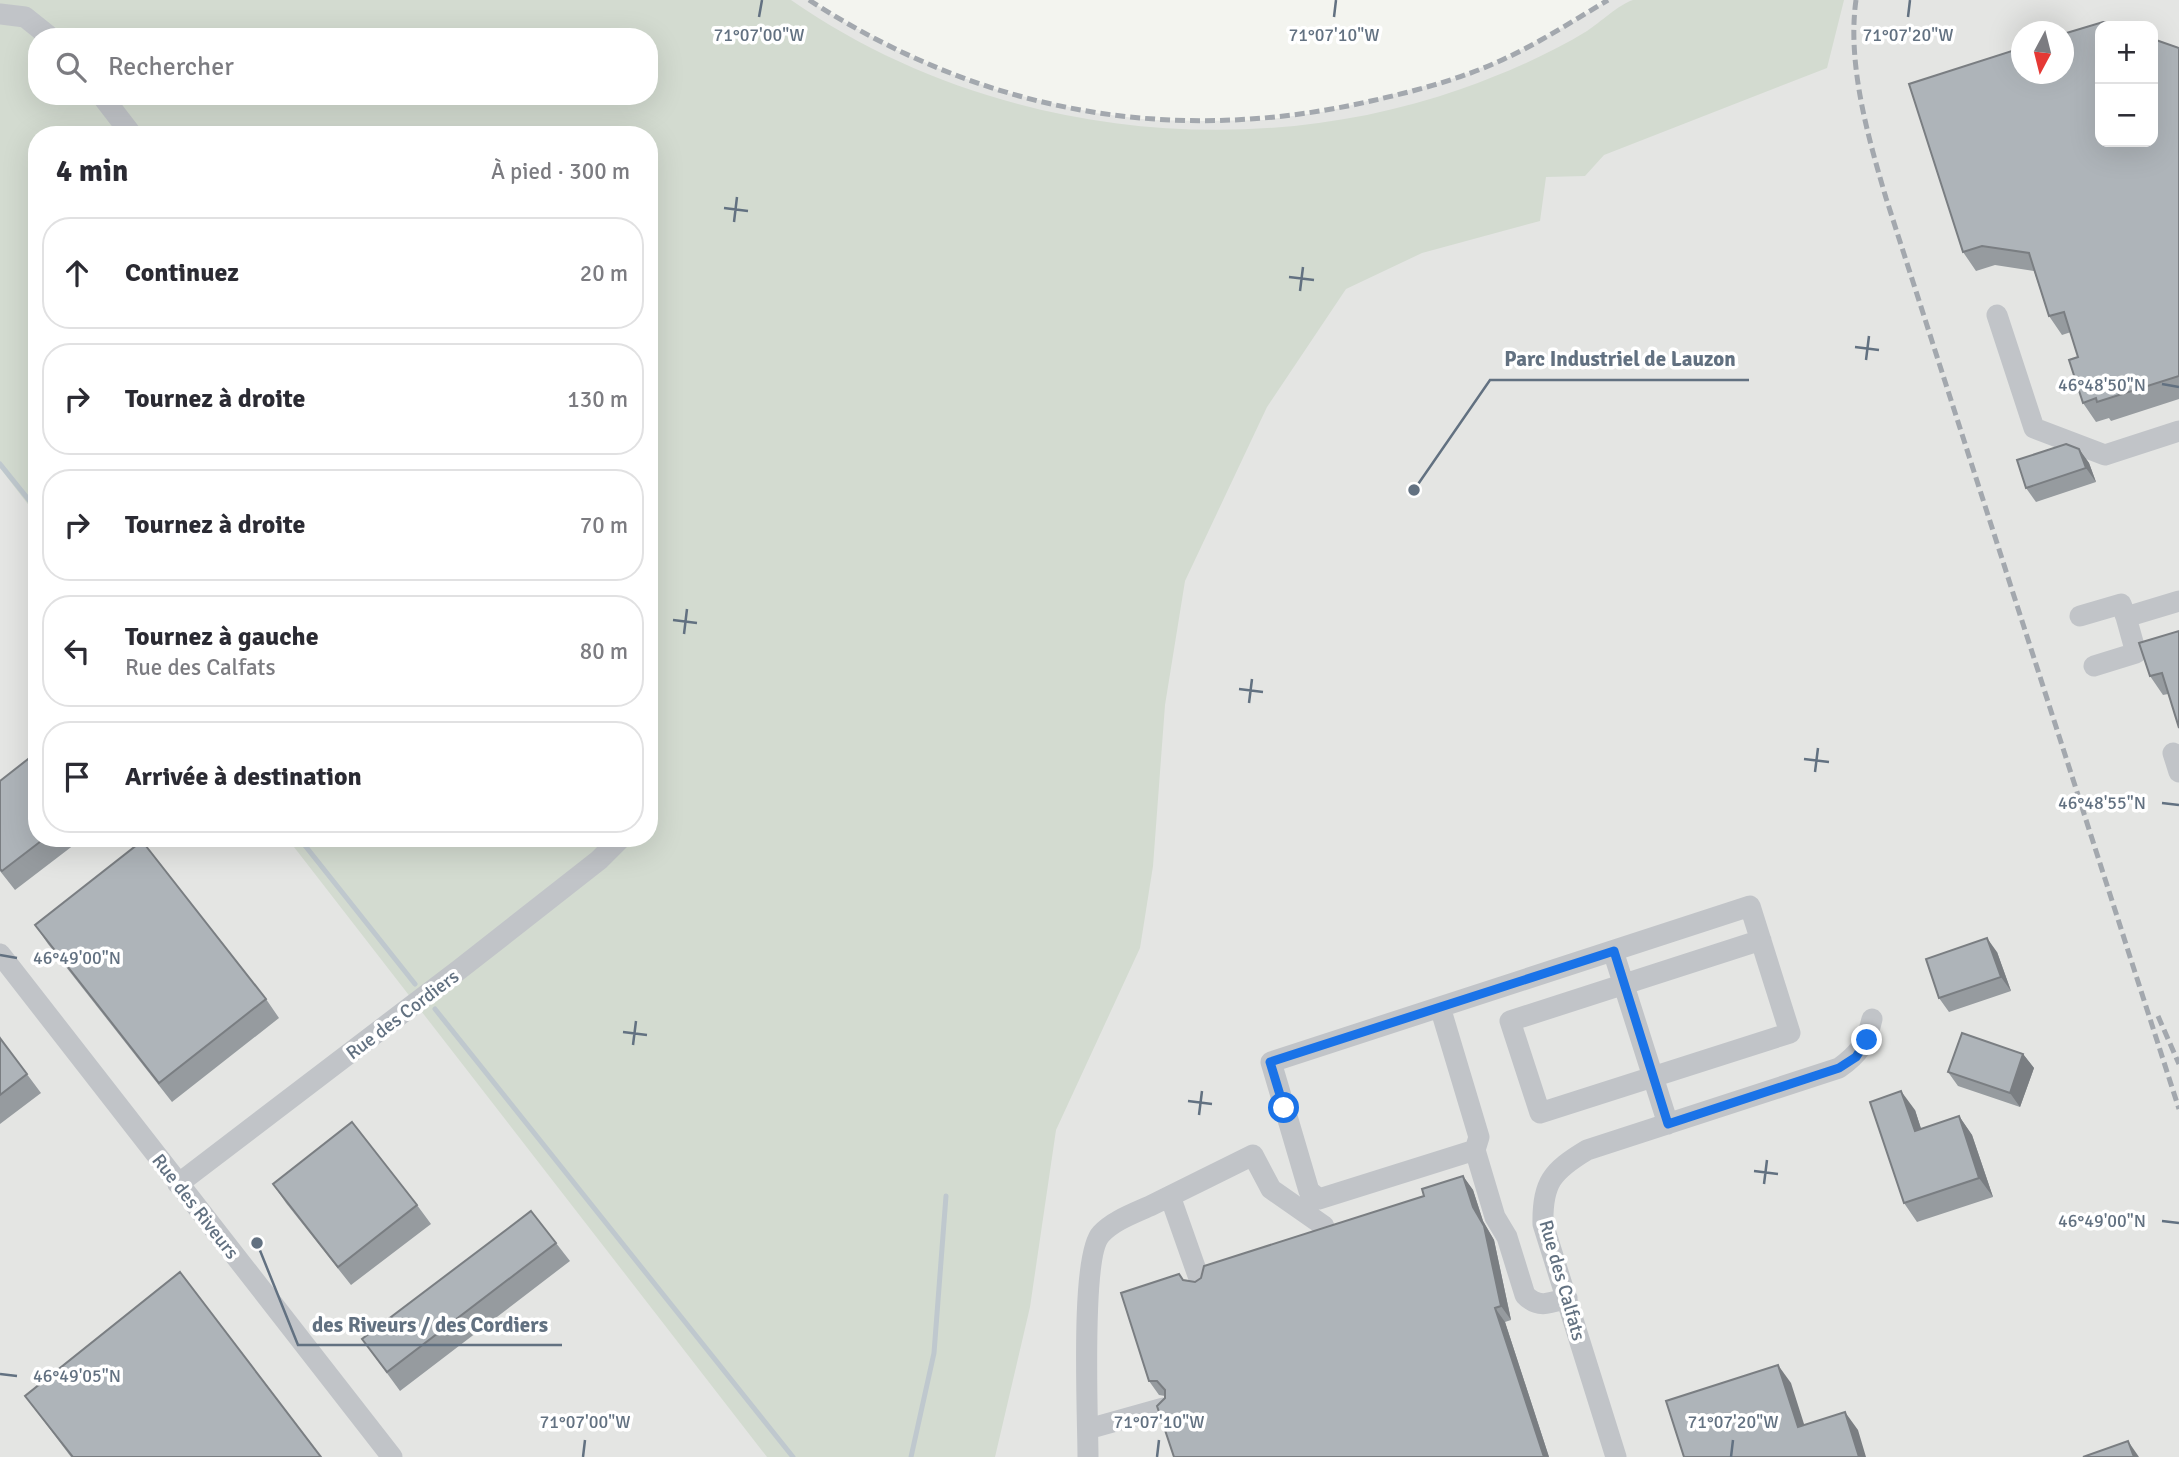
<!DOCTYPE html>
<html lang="fr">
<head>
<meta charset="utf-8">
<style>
	body { margin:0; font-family:Signika,sans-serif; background:#f2f2f3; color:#2b2b33 }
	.controls { position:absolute; right:21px; top:21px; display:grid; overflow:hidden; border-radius:14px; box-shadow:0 7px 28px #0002 }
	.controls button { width:63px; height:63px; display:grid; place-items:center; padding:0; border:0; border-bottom:2px solid #e1e1e2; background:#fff; color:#2b2b33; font:35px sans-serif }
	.compass { position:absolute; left:2011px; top:21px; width:63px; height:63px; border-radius:50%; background:#fff; box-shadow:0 7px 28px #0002; rotate:187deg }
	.stop { position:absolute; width:21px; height:21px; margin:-16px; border:5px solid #1a73e8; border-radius:50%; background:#fff }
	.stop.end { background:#1a73e8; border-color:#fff; box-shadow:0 2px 7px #0008 }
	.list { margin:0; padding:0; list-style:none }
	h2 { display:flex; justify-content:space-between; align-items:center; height:91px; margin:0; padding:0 28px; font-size:30px }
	h2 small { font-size:23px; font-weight:400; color:#7c7c81 }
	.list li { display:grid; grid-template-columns:46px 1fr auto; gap:21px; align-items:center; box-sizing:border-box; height:112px; margin:0 14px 14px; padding:0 14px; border:2px solid #e1e1e2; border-radius:28px }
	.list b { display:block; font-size:26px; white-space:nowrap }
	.list p { margin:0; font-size:23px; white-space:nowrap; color:#7c7c81 }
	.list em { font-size:23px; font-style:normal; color:#7c7c81 }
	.icon { flex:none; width:38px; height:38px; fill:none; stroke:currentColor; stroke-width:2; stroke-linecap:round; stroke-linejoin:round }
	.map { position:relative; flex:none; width:2179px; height:1457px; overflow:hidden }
	.search { position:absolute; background:#fff; box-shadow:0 7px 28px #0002; left:28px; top:28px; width:630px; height:77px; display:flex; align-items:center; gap:18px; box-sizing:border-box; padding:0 24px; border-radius:28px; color:#7c7c81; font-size:26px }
	.panel { position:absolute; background:#fff; box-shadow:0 7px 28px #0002; left:28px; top:126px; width:630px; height:721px; border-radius:28px }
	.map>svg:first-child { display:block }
	.built { fill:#e4e5e3; fill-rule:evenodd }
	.green { fill:#d3dbd0; fill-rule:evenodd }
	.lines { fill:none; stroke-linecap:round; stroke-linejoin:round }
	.stream { stroke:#bfc8ce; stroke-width:5 }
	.minor { stroke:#c1c4c8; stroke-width:21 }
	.rail { stroke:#a3a8ae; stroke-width:5; stroke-dasharray:10 5; stroke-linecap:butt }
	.wall { fill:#969b9f }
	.shaded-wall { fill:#7a7e82 }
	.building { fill:#aeb4b9; stroke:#7a7e82; stroke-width:2 }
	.route { stroke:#1a73e8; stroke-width:9 }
	.ticks { fill:none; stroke:#627181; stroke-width:2.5 }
	.labels { text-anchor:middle; stroke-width:7; stroke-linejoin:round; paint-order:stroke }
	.street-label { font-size:19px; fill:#627181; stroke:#fff }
	.ticks-label { font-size:18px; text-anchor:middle; fill:#627181; stroke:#fff; stroke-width:7; stroke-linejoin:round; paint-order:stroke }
	.leader { fill:none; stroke:#627181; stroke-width:2.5 }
	.callout-dot { fill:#627181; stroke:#fff; stroke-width:2.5 }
	.callout-label { font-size:21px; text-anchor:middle; font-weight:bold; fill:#627181; stroke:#fff; stroke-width:7; stroke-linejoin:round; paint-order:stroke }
</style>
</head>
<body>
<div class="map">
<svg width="2179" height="1457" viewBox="0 0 2179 1457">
	<rect width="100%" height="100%" fill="#f3f4ef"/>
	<path class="built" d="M0,0H809L841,20L897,50L949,73L1004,92L1095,113L1150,120L1203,121L1264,120L1329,111L1452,79L1502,60L1562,28L1608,0H2179V1457H0ZM2100,26H2153V142H2100ZM2022,32H2064V74H2022ZM37,37H649V96H37ZM37,135H649V838H37Z"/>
	<path class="green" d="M0,0H791C982,133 1242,166 1461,89C1503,74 1548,55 1587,31C1598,24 1621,3 1633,0C1643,0 1675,0 1688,0C1740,0 1792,0 1844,0L1827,68L1604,155L1585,176L1546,177L1540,221L1422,253L1346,289L1267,407L1185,581L1165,705L1153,866L1140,948L1056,1130L1030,1307L995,1457H767L287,838H649V135H37V516L0,468ZM37,37H649V96H37Z"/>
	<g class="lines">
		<path class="stream" d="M0,464L37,510
			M299,838L415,984
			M435,1009L793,1457
			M911,1457L934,1353L946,1196"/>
		<path class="minor" d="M0,14L25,17L50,37
			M102,96L132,135
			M1997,315L2034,428L2105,455L2179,431
			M2080,616L2121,604L2126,617
			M2094,666L2136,653L2126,617L2179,601
			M2173,753L2179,772
			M1613,951L1668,1124
			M0,954L392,1457
			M1440,1007L1479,1137L1475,1150
			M178,1184L460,969L599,860L621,838
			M1170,1196L1201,1284
			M1567,1298C1551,1303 1538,1309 1525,1295L1507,1237L1495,1217L1475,1150L1319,1199L1309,1191L1271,1062L1750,906L1790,1033L1540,1113L1510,1021L1761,940
			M1088,1429L1163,1408
			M1088,1457C1088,1418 1080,1256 1101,1234C1114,1220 1135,1213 1152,1205C1186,1188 1219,1172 1253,1155L1271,1189L1324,1226
			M1616,1457L1543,1224C1542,1183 1552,1171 1587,1150L1839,1068C1859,1054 1867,1042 1872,1019"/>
		<path class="rail" d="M809,0C982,112 1170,147 1371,101C1415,91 1461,79 1502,60C1539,43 1573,21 1608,0
			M1856,0C1847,64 1868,137 1886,198L2179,1109
			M2158,1016L2179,1064"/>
	</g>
	<path class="wall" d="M2179,48V399L2111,421L2109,418L2096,422L2083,403L2078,357L2071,332L2062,335L2049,316L2034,271L1995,265L1976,271L1963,252Z
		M2079,449L2089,463L2096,482L2036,502L2026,488Z
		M2179,631L2168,694L2163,695L2150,676Z
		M0,781L37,838H83L15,890L0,871Z
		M35,925L266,999L279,1018L172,1102L48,944Z
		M1997,952L2011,991L1949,1012L1939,998Z
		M0,1038L41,1093L0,1124Z
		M2023,1054L2034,1068L2020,1107L1958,1086L1948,1072Z
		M1915,1110L1921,1129L1959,1116L1972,1135L1993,1197L1917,1222L1904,1203Z
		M1463,1176L1473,1190L1483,1221L1494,1240L1511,1320L1505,1322L1549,1457H1174L1165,1396L1159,1395L1149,1381L1183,1280L1195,1282L1424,1196Z
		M273,1184L417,1205L431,1224L351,1285L286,1203Z
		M556,1243L570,1261L400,1391L362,1339Z
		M25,1396L321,1457H71Z"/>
	<path class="shaded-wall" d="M2079,449L2089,463L2096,482L2086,468Z
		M1987,938L1997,952L2011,991L2001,977Z
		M2023,1054L2034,1068L2020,1107L2010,1093Z
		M1901,1091L1915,1110L1928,1150L1915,1131Z
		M1959,1116L1972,1135L1993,1197L1979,1178Z
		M1463,1176L1473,1190L1483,1221L1494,1240L1511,1320L1501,1306Z
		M1495,1308L1505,1322L1549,1457H1544Z
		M1778,1365L1791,1383L1811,1446L1798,1427Z
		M1845,1412L1858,1430L1866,1457H1859Z
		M2128,1441L2139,1457H2134Z"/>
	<path class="building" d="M2103,22L2117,26H2100V142H2153V39L2179,48V376L2097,402L2096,398L2083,403L2069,360L2078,357L2064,312L2049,316L2029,253L1982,246L1963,252L1909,84L2021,48V74H2063V34Z
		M2066,444L2079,449L2086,468L2026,488L2017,460Z
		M2179,631V728L2162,673L2150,676L2139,643Z
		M37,752V838H45L2,871L0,869V781Z
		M142,841L266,999L159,1083L35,925Z
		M1987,938L2001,977L1939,998L1926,959Z
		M1962,1033L2023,1054L2010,1093L1948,1072Z
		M0,1038L27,1074L0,1095Z
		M1901,1091L1915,1131L1959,1116L1979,1178L1904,1203L1870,1102Z
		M352,1122L417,1205L338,1267L273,1184Z
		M1463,1176L1473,1207L1484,1226L1501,1306L1495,1308L1544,1457H1174L1157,1406L1165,1398V1390L1157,1381H1149L1121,1293L1179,1274L1183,1280L1195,1282L1201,1278L1204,1266L1424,1196L1422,1189Z
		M531,1211L556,1243L387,1372L362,1339Z
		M180,1272L321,1457H73L25,1396Z
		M1778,1365L1798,1427L1845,1412L1859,1457H1684L1666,1401Z
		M2128,1441L2134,1457H2083Z"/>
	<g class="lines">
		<path class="route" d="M1284,1108L1270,1062L1614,951L1668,1124L1839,1068L1856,1057L1867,1040"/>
	</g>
	<path class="ticks" d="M759,17L762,0M1334,17L1336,0M1908,17L1910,0M724,208L748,211M734,222L737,197M1289,277L1314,280M1300,291L1303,267M1855,347L1879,350M1866,360L1869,336M2162,384L2179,387M673,620L697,623M684,634L687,609M1239,689L1263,692M1249,703L1252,679M1804,759L1829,762M1815,772L1818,748M2162,803L2179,805M0,955L17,958M623,1032L647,1035M633,1045L636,1021M1188,1101L1212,1104M1199,1115L1202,1091M1754,1171L1778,1174M1764,1184L1767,1160M2162,1221L2179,1223M0,1374L17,1376M583,1457L585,1440M1157,1457L1159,1440M1731,1457L1733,1440"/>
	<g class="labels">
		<g class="street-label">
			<text transform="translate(402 1014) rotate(-37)" y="7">Rue des Cordiers</text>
			<text transform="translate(196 1206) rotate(52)" y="7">Rue des Riveurs</text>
			<text transform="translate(1563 1280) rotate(74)" y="7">Rue des Calfats</text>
		</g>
	</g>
	<g class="ticks-label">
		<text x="759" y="41">71°07'00"W</text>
		<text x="1334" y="41">71°07'10"W</text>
		<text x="1908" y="41">71°07'20"W</text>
		<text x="2102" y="391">46°48'50"N</text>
		<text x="2102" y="809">46°48'55"N</text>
		<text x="77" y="964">46°49'00"N</text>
		<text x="2102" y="1227">46°49'00"N</text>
		<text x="77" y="1382">46°49'05"N</text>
		<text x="585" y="1428">71°07'00"W</text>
		<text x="1159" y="1428">71°07'10"W</text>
		<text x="1733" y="1428">71°07'20"W</text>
	</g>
	<path class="leader" d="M1414 490L1490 380H1749M257 1243L298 1345H562"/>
	<g class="callout-dot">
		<circle cx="1414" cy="490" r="7"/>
		<circle cx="257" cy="1243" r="7"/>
	</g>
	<g class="callout-label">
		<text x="1620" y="366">Parc Industriel de Lauzon</text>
		<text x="430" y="1332">des Riveurs / des Cordiers</text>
	</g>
</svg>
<div class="controls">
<button>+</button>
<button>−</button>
</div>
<svg class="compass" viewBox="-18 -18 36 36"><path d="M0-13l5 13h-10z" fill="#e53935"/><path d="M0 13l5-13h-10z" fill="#7c7c81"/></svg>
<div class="stop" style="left:1284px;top:1108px"></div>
<div class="stop end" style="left:1867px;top:1040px"></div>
<div class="search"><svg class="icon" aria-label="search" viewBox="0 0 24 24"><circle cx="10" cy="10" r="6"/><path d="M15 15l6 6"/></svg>Rechercher</div>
<section class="panel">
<h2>4 min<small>À pied · 300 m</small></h2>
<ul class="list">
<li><svg class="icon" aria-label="ahead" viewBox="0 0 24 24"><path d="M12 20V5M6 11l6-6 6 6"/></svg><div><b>Continuez</b></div><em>20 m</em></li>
<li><svg class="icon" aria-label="right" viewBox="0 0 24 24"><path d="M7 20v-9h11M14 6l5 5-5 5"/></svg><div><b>Tournez à droite</b></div><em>130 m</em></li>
<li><svg class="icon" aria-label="right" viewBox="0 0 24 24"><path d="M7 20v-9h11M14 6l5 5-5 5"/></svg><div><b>Tournez à droite</b></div><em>70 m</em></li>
<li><svg class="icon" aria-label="left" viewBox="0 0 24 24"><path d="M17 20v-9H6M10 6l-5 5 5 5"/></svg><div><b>Tournez à gauche</b><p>Rue des Calfats</p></div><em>80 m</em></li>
<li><svg class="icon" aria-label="arrive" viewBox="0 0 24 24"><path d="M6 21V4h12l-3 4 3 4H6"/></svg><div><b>Arrivée à destination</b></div></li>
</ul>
</section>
</div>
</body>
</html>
